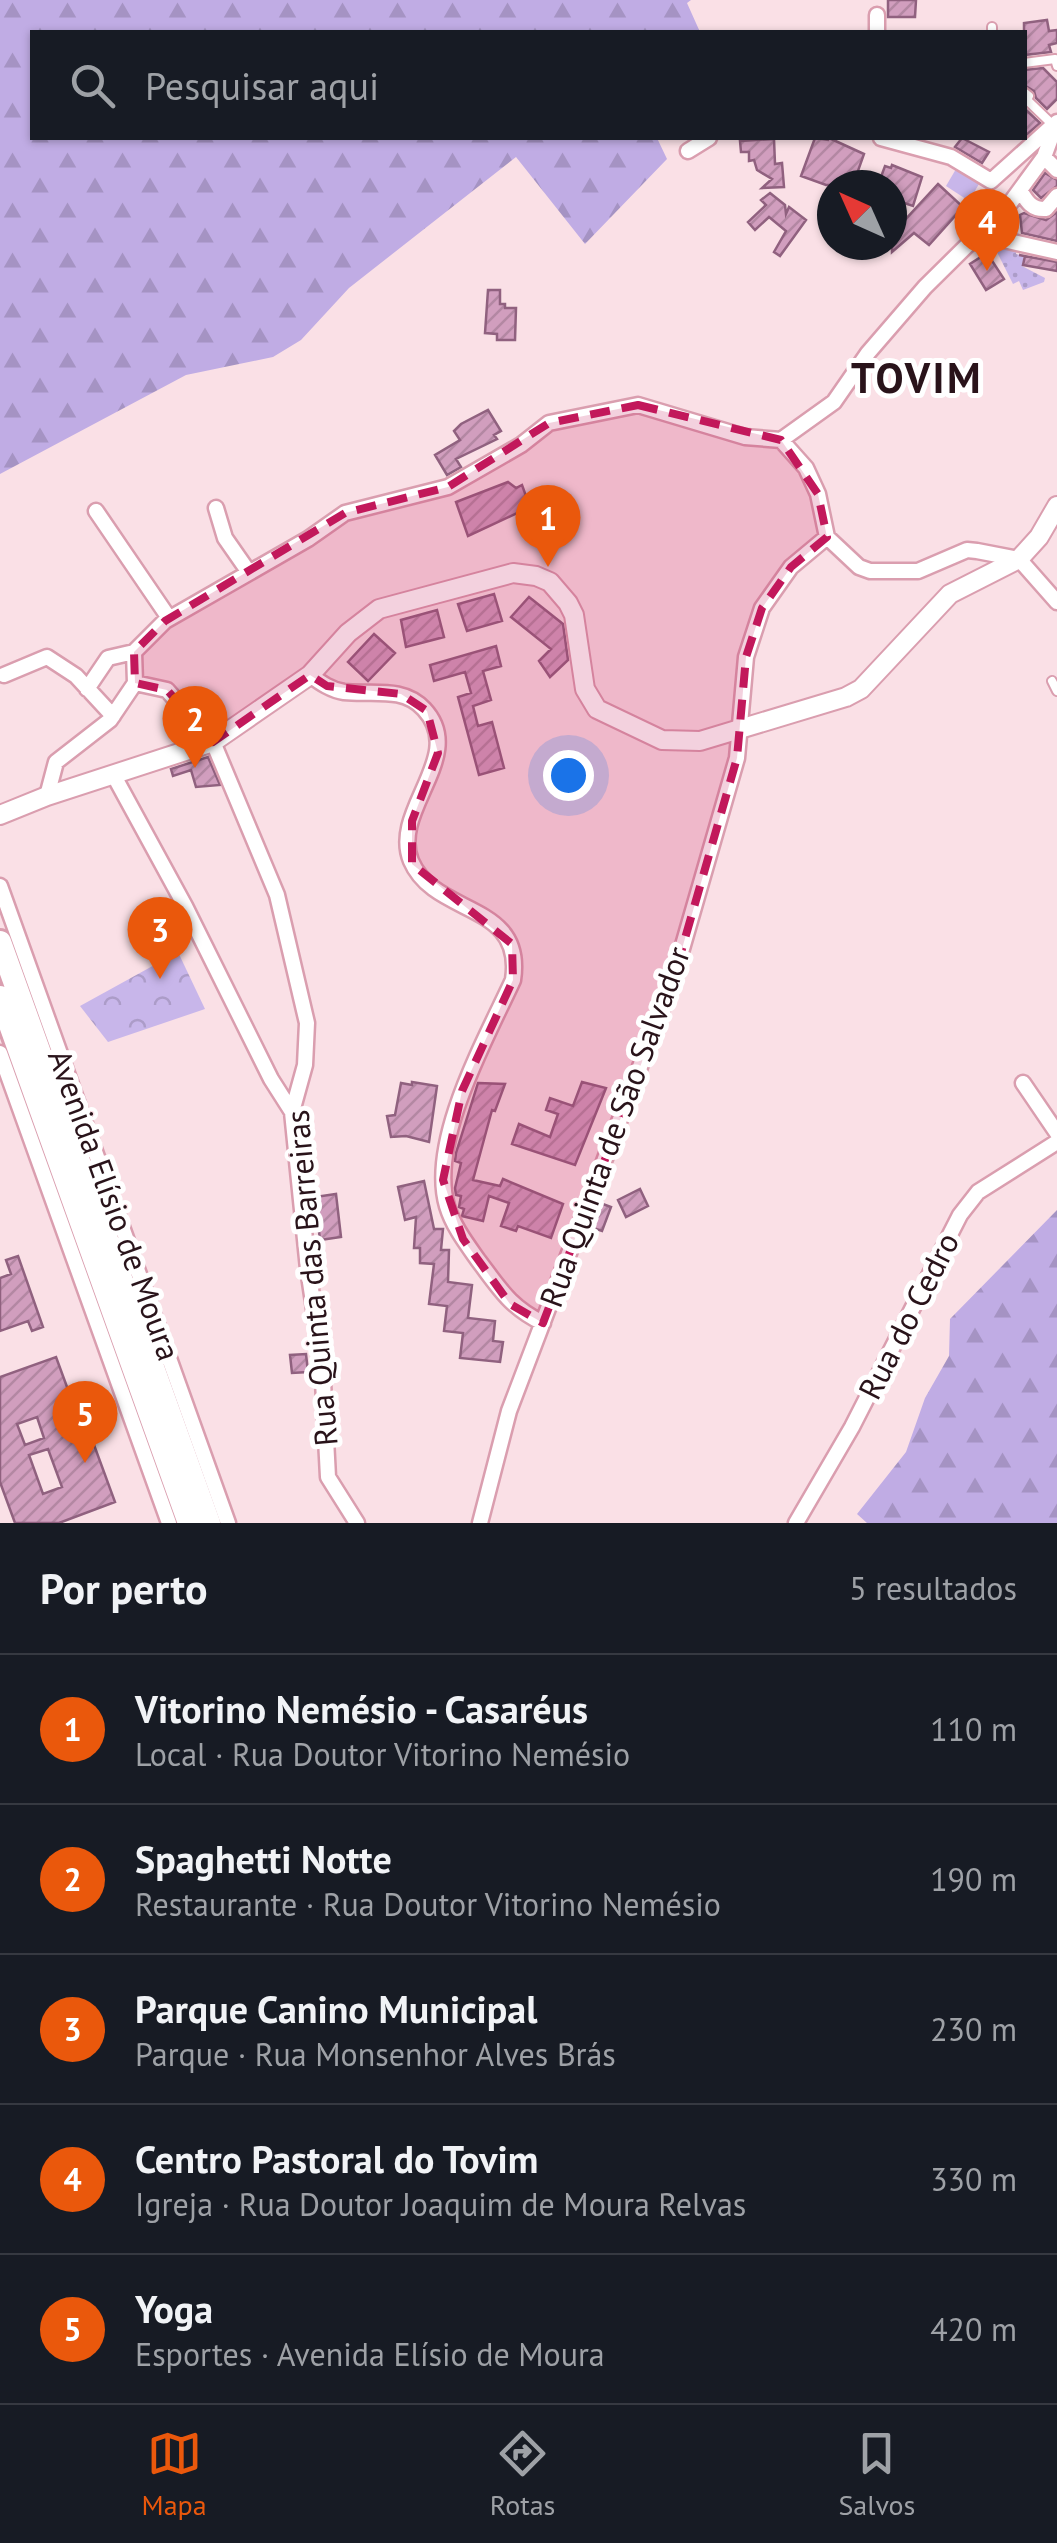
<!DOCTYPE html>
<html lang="pt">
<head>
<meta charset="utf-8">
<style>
	body { margin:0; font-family:"PT Sans",sans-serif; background:#20242c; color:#f1f3f6 }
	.compass { position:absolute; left:817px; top:170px; width:90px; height:90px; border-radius:50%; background:#171b24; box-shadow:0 2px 8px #0004; rotate:315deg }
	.you { position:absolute; left:568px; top:775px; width:35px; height:35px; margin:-25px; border:8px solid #fff; border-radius:50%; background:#1a73e8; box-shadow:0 0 0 15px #1a73e833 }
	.badge { display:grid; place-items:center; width:65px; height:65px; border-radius:50%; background:#ea580c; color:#fff; font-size:32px; font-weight:700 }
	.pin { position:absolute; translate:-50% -82px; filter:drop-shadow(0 2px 5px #0008) }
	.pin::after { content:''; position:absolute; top:52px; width:35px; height:30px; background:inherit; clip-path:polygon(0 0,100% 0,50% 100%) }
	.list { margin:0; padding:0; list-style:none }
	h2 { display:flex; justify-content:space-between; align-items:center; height:130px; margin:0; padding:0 40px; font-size:42px }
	h2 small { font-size:32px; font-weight:400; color:#9ea1a6 }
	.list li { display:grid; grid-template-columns:65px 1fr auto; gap:30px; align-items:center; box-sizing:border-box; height:150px; padding:0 40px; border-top:2px solid #363941 }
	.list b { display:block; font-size:38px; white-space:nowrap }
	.list p { margin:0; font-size:32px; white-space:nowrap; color:#9ea1a6 }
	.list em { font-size:32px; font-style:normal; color:#9ea1a6 }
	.icon { flex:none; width:55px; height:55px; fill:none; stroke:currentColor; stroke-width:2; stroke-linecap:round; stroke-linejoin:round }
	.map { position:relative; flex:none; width:1057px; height:1523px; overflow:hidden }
	.search { position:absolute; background:#171b24; box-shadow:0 2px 8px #0004; left:30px; right:30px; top:30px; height:110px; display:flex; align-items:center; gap:25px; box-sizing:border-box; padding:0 35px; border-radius:0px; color:#9ea1a6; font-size:38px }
	.sheet { height:880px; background:#171b24 }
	nav { display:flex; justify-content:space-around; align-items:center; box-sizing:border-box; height:140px; border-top:2px solid #363941; background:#171b24; font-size:28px; color:#9ea1a6 }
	nav a { display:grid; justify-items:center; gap:5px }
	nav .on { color:#ea580c }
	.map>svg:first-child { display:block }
	.forest { fill:url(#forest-firs) }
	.park { fill:url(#park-crowns) }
	.garden { fill:url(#garden-dots) }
	.pitch { fill:#c8b6ea }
	.building { fill:url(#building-hatch); stroke:#90617f; stroke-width:2.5; fill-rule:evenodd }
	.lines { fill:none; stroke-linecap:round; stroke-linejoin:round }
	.service-casing { stroke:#da9eaf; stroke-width:12 }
	.minor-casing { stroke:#da9eaf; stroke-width:19 }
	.tertiary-casing { stroke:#da9eaf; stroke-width:22 }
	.trunk-casing { stroke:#da9eaf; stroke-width:28 }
	.service { stroke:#fff; stroke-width:8 }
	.minor { stroke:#fff; stroke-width:14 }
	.tertiary { stroke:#fff; stroke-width:18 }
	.trunk { stroke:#fff; stroke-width:22 }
	.marked { fill:#c2185b; fill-opacity:0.2; stroke:#c2185b; stroke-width:8; stroke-dasharray:20 12; stroke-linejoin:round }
	.labels { text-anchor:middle; stroke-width:10; stroke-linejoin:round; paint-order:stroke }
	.street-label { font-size:32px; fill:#29131a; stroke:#fff }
	.district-label { font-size:42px; font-weight:bold; letter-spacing:2.5px; fill:#29131a; stroke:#fff }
</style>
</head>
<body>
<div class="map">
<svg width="1057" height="1523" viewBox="0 0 1057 1523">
	<defs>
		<pattern id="forest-firs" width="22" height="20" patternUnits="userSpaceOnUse" patternTransform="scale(2.5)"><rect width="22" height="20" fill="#c0ace4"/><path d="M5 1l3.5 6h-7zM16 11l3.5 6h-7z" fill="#a593c3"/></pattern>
		<pattern id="park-crowns" width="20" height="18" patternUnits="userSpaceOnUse" patternTransform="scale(2.5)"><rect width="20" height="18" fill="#c8b6ea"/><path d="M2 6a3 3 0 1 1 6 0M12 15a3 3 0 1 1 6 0" fill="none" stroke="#ac9cc8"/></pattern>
		<pattern id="garden-dots" width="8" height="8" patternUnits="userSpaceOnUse" patternTransform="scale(2.5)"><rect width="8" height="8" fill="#c8b6ea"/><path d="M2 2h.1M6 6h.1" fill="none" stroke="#ac9cc8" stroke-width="1.8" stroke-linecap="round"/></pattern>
		<pattern id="building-hatch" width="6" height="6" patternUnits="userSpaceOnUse" patternTransform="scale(2.5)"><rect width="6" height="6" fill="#d19ebe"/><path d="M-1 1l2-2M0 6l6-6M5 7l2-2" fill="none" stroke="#b387a3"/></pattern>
	</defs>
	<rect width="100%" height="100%" fill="#fae0e6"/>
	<path class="forest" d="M0,0H691L687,3L700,32H32V138H657L667,159L585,244L516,157L349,288L301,340L273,357L186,375L0,474Z
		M1057,1210V1523H867L857,1514L906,1452L925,1398L949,1356L950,1319Z"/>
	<path class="park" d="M178,952L205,1009L108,1042L80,1006Z"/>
	<path class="garden" d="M991,240L1017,247L1016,254L1024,256L1022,266L1045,278L1044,282L1023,290L1019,281L1013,284Z"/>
	<path class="pitch" d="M956,169L979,184L969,201L946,186Z"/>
	<path class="building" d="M888,0H916L915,17H888Z
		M1047,20L1049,31L1057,30V43L1049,45L1051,52L1024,55V23Z
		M1043,68L1057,82V99L1047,109L1036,98L1034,91L1024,85V70Z
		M1024,108L1040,123L1024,137Z
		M815,138L828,140L829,138L864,154L853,185H826L801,176Z
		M962,138L989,152L982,163L955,147Z
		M774,139L775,164L782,163L784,187L762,188L772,179L757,170L754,160L749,161V152H741L740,141Z
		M892,165L922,177L913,206L892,199V185H878L885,166L891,168Z
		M1045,173L1057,180V186L1041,198L1033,190Z
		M938,184L963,207L929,245L914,233L892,252V234Z
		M770,193L785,205L786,214L789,207L806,220L780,256L774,252L786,231L769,217L755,230L748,222L766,205L761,200Z
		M1057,212V241L1022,233L1020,215L1024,213L1046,220Z
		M987,253L1004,279L986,290L970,264Z
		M1019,255L1057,262V271L1023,265L1025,256Z
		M488,290H500V304H505V308H516L515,340H497V334L485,333Z
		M488,410L501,431L494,435L497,439L456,459L461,467L447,475L435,455L460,440L454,431L461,424Z
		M508,482L516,488L522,485L530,507L468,536L456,502Z
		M494,594L502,621L467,631L458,604Z
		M529,597L563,624L568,660L550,677L539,661L551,649L511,617Z
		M437,610L444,637L406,647L401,620Z
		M374,634L395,653L368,681L348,662Z
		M496,646L501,666L483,671L491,700L473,706L478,726L492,722L504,768L479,775L458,697L471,693L465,672L434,681L430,665Z
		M208,757L220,785L196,787L191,770L173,776L171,769Z
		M412,1082L437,1086L429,1142L406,1136L391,1137L387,1116L395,1115L401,1083L412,1085Z
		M582,1082L606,1088L575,1165L512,1144L519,1124L550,1137L558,1114L546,1110L550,1098L573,1106Z
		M478,1083L505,1084L495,1111L492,1110L473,1180L500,1186L503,1179L563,1204L551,1238L518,1226L516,1231L501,1226L509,1203L489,1196L483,1221L462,1216L464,1209L459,1207L461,1196L456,1195L455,1188L461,1163L455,1161L456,1153Z
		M424,1181L434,1229H443L441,1250H449L448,1282L472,1285L468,1318L495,1321L493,1341L503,1342L500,1362L460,1358L463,1333L444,1331L447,1306L429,1304L434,1264L420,1263V1248H414L416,1217L405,1220L398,1187Z
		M640,1189L648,1206L626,1217L618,1200Z
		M336,1194L341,1237L320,1240L315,1197Z
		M600,1203L611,1207L602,1231L590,1227Z
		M18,1256L43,1327L32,1331L28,1321L0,1331V1278L11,1274L6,1260Z
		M306,1354L308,1372L292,1373L290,1355Z
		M56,1357L74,1406L79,1404L115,1502L59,1523H15L0,1482V1377ZM37,1417L44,1438L25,1445L17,1424ZM48,1449L62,1487L43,1494L29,1455Z"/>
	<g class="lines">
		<defs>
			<path id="service" d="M992,27V32
				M1024,63L1055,59L1057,66
				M1024,92L1029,96L1027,100L1054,126
				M1052,681L1057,691"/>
			<path id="minor" d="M877,15V32
				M881,138L951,157L991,181L1050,128
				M688,151L709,138
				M1044,157L1057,170
				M1020,190C1027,202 1032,210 1046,209L1057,196
				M989,227L1008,241L1057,252
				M781,440L806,468L818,494L827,537L859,567L870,571H918L967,550L977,551L1019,559L1057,602
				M216,508L225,538L248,571
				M96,511L169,618
				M4,675L47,657L76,676L113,716
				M310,675C321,683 331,690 344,692C372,695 403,686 424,709C468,756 390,810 411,861C435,917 525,901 513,980C486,1039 428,1141 447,1206C453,1226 466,1243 478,1260C500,1289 510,1307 543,1323
				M135,683L167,690L213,742L277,895L307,1023L305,1065L292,1112L308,1269L322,1362L328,1477L357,1523
				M87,689L108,658L134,652
				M113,774L185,906L271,1079L292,1112
				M47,796L56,762L110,720L135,683L134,652L165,621L308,539L345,513L448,487L521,445L549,423L638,405L745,437L781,440L834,402L868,353L925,287L1011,202L1044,157L1057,122
				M0,886L228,1523
				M0,1053L169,1523
				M1023,1083L1057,1133
				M480,1523L509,1411L673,980L737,758L746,657L762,608L791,567L827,537
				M796,1523L852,1427L960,1215L978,1192L1057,1142"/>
			<path id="tertiary" d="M0,815L47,796L213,742L310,675L348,633L379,609L513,573L536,576L550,582L568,603L574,615L585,689L597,709L662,740L700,741L846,697L861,689L950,594L1019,559L1039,537L1057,506"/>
			<path id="trunk" d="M0,942L209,1523
				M0,997L189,1523"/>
		</defs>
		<use href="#service" class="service-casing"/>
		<use href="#minor" class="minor-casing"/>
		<use href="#tertiary" class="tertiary-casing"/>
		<use href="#trunk" class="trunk-casing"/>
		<use href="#service" class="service"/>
		<use href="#minor" class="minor"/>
		<use href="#tertiary" class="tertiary"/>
		<use href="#trunk" class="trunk"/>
	</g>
	<path class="marked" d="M638,405L781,440L818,494L827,537L791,567L762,608L746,657L737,758L673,980L543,1323L510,1304L463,1239L443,1180L462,1091L513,980L512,944L412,864V821L438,753L427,711L401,694L327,686L310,675L213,742L167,690L135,683L134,652L165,621L345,513L448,487L549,423Z"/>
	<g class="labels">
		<g class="street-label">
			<text transform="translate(615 1127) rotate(-70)" y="11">Rua Quinta de São Salvador</text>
			<text transform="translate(114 1205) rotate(70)" y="11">Avenida Elísio de Moura</text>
			<text transform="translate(312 1278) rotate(-95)" y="11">Rua Quinta das Barreiras</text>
			<text transform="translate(909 1316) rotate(-63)" y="11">Rua do Cedro</text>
		</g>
		<g class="district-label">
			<text x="917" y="393">TOVIM</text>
		</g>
	</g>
</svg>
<svg class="compass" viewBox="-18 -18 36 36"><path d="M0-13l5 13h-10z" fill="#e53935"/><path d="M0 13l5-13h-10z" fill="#9ea1a6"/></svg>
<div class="you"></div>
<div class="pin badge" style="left:548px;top:567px">1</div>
<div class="pin badge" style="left:195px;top:768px">2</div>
<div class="pin badge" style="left:160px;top:979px">3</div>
<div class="pin badge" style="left:987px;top:271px">4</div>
<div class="pin badge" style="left:85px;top:1463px">5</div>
<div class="search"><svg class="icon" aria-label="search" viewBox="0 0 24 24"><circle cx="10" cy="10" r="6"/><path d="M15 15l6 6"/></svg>Pesquisar aqui</div>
</div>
<section class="sheet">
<h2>Por perto<small>5 resultados</small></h2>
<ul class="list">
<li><span class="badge">1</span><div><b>Vitorino Nemésio - Casaréus</b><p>Local · Rua Doutor Vitorino Nemésio</p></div><em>110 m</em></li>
<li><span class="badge">2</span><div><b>Spaghetti Notte</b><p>Restaurante · Rua Doutor Vitorino Nemésio</p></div><em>190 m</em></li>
<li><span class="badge">3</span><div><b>Parque Canino Municipal</b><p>Parque · Rua Monsenhor Alves Brás</p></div><em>230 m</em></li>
<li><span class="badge">4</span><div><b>Centro Pastoral do Tovim</b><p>Igreja · Rua Doutor Joaquim de Moura Relvas</p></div><em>330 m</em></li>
<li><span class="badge">5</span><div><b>Yoga</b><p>Esportes · Avenida Elísio de Moura</p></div><em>420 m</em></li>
</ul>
</section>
<nav>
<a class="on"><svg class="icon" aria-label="map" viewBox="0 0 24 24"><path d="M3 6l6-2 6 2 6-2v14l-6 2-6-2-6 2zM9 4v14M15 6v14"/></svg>Mapa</a>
<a><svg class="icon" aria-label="directions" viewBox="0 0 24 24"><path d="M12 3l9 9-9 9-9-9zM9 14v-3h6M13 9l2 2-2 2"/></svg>Rotas</a>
<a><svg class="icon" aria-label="saved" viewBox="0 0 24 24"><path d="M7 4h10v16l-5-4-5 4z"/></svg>Salvos</a>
</nav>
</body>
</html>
